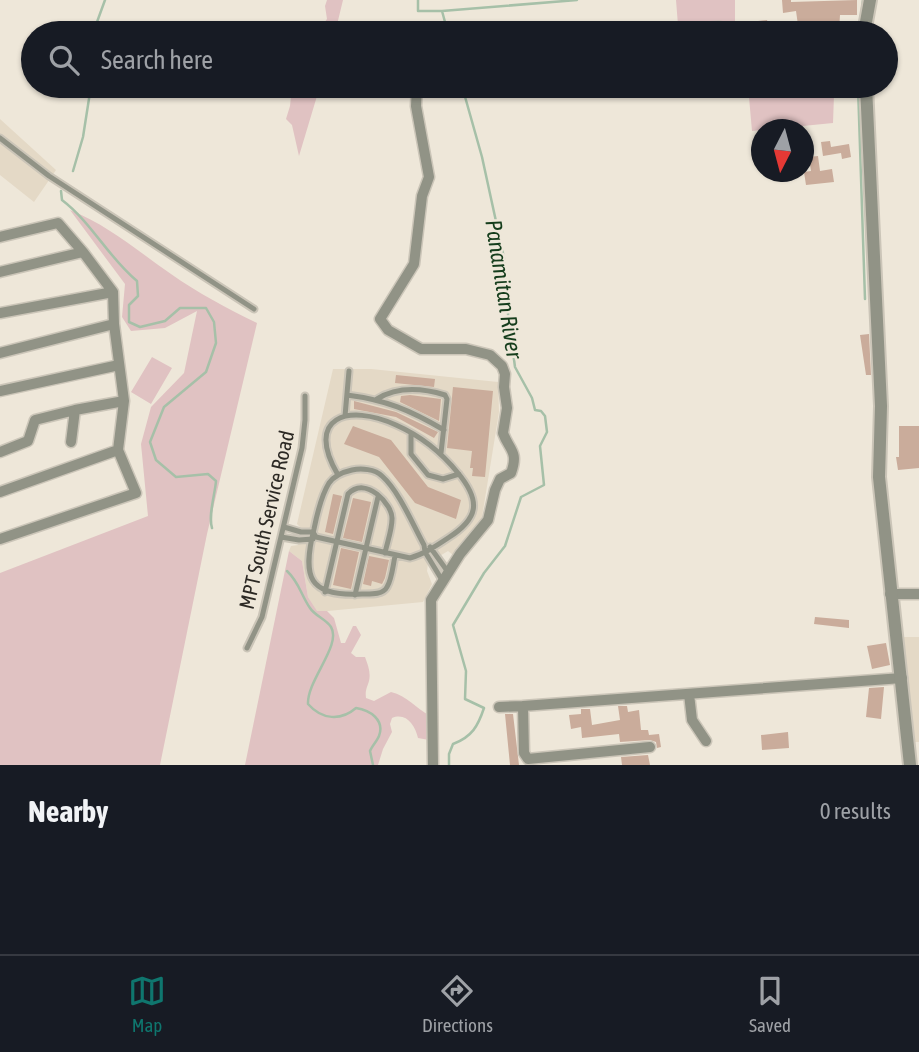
<!DOCTYPE html>
<html lang="en">
<head>
<meta charset="utf-8">
<style>
	body { margin:0; font-family:"Asap Condensed",sans-serif; background:#20242c; color:#f1f3f6 }
	.compass { position:absolute; left:751px; top:119px; width:63px; height:63px; border-radius:50%; background:#171b24; box-shadow:0 2px 5px #0004; rotate:186deg }
	.list { margin:0; padding:0; list-style:none }
	h2 { display:flex; justify-content:space-between; align-items:center; height:91px; margin:0; padding:0 28px; font-size:30px }
	h2 small { font-size:23px; font-weight:400; color:#9ea1a6 }
	.icon { flex:none; width:38px; height:38px; fill:none; stroke:currentColor; stroke-width:2; stroke-linecap:round; stroke-linejoin:round }
	.map { position:relative; flex:none; width:919px; height:765px; overflow:hidden }
	.search { position:absolute; background:#171b24; box-shadow:0 2px 5px #0004; left:21px; right:21px; top:21px; height:77px; display:flex; align-items:center; gap:18px; box-sizing:border-box; padding:0 24px; border-radius:38px; color:#9ea1a6; font-size:26px }
	.sheet { height:189px; background:#171b24 }
	nav { display:flex; justify-content:space-around; align-items:center; box-sizing:border-box; height:98px; border-top:2px solid #363941; background:#171b24; font-size:19px; color:#9ea1a6 }
	nav a { display:grid; justify-items:center; gap:4px }
	nav .on { color:#0f766e }
	.map>svg:first-child { display:block }
	.built { fill:#e4d9c6 }
	.green { fill:#e0c2c2 }
	.lines { fill:none; stroke-linecap:round; stroke-linejoin:round }
	.stream { stroke:#a6c0a8; stroke-width:2.5 }
	.building { fill:#caac9b }
	.service-casing { stroke:#cbc5b8; stroke-width:9 }
	.minor-casing { stroke:#cbc5b8; stroke-width:13 }
	.tertiary-casing { stroke:#cbc5b8; stroke-width:16 }
	.service { stroke:#919386; stroke-width:5 }
	.minor { stroke:#919386; stroke-width:10 }
	.tertiary { stroke:#919386; stroke-width:12 }
	.labels { text-anchor:middle; stroke-width:5; stroke-linejoin:round; paint-order:stroke }
	.street-label { font-size:21px; fill:#2c2924; stroke:#eee7d9 }
	.water-label { font-size:23px; font-style:italic; fill:#153d1c; stroke:#eee7d9 }
</style>
</head>
<body>
<div class="map">
<svg width="919" height="765" viewBox="0 0 919 765">
	<rect width="100%" height="100%" fill="#eee7d9"/>
	<path class="built" d="M0,119L56,170L34,202L0,175Z
		M333,369H371L498,382L499,412L482,517L453,555L448,551L428,563L427,571L432,584L423,602L317,612L308,597L302,561L289,551L291,546L298,545L301,532L302,529L297,524Z
		M903,637H919V742H913Z"/>
	<path class="green" d="M327,0H343L335,33H282C294,26 305,30 317,33L327,19L325,6Z
		M676,0H735V33H696L695,24L678,25Z
		M292,86H320L299,156L292,125L286,119L290,106Z
		M748,86H797L798,94L834,95L833,123L752,131Z
		M70,210C108,225 139,252 171,274C198,293 228,309 257,323L207,534L160,765H0V573L148,516L141,444L151,407L184,373L197,311L165,328L131,331L122,317L125,284Z
		M152,357L172,368L151,404L131,392Z
		M289,551L302,561L308,597L317,611H327L334,618L341,643H345L353,626H356L361,635L351,653L356,657H365C368,665 371,673 369,681C367,688 365,690 366,698L374,701L391,692C407,696 416,708 430,716L429,740L418,738C415,725 406,712 392,718L390,724L392,732L383,749L378,765H245Z"/>
	<g class="lines">
		<path class="stream" d="M418,0V11H442L448,33
			M442,11L577,0
			M861,18L863,0
			M93,33L105,0
			M858,86L865,299
			M73,171L83,137L91,86
			M61,191L62,200C92,223 108,257 137,281L138,296L129,305V322L140,327L165,321L180,308H206L214,322L216,343L206,372L164,407L150,442L156,460L176,477L208,474L216,481C215,494 208,516 212,528
			M287,571C299,582 301,595 310,608C315,616 326,619 331,627C342,645 307,680 308,704C322,720 341,721 356,708C370,710 385,720 379,736C377,741 372,746 370,751L373,765
			M449,765V754L453,744C472,737 478,726 484,708L465,699L466,671L453,625L484,573L505,546L521,497L544,485L540,446L547,432L545,416L541,411L535,410L532,398L515,367L508,314L504,258L482,157L462,86"/>
	</g>
	<path class="building" d="M782,0H791V2L857,0V15H840L839,30L821,29V33H760L758,21L767,20L768,23L782,21L783,27L798,25L796,11L783,13Z
		M830,141L831,147L849,144L851,157L842,159L841,153L823,156L821,142Z
		M818,156L820,171L832,169L834,182L806,185L804,172L811,171L809,157Z
		M869,334L871,375H866L860,335Z
		M396,375L435,379L434,387L395,383Z
		M453,387L493,391L485,477L472,476L473,468H470L472,451L447,448Z
		M410,395L441,399L439,421L400,402L401,396Z
		M354,401L396,412L438,432L434,438L396,417L354,409Z
		M353,426L391,440L428,487L461,500L456,519L415,503L379,457L344,444Z
		M899,426H919V468L898,470L896,457H899Z
		M333,494L342,496L333,534L325,532Z
		M353,498L371,502L362,542L343,538Z
		M341,548L359,552L351,589L333,585Z
		M369,556L389,560L385,578L382,584L372,581L371,586L363,584Z
		M815,617L849,620V628L814,624Z
		M886,643L890,665L872,669L867,646Z
		M884,687L881,719L866,717L869,688Z
		M618,706H627L628,712L639,710L641,730H648L649,735L659,734L661,747L657,748L656,742L650,740L620,742L619,734L582,738L581,727L571,729L569,715L581,714V709H590L592,725L620,720Z
		M505,714H513L519,765H510Z
		M788,732L789,748L762,750L761,735Z
		M648,755L650,765H622L621,757Z"/>
	<g class="lines">
		<defs>
			<path id="service" d="M0,138L49,176L254,309
				M347,395C386,400 410,410 444,430
				M377,399C398,386 422,388 445,395L447,399L441,453
				M345,416L349,371
				M411,433V454L428,475L443,479L459,474
				M284,527L301,532H313L316,537L410,558C424,554 436,546 448,538C478,519 482,502 458,473C441,452 421,436 396,425C348,403 304,417 338,475
				M281,537L299,540L313,539
				M430,547L448,572
				M395,556C393,565 392,579 387,587C383,595 370,594 362,594C308,597 302,577 314,529C317,514 321,496 329,483C334,476 343,472 352,470C361,468 375,469 382,476C399,491 413,525 424,545L425,552L442,580
				M325,592L348,494C366,475 393,505 392,519C392,530 387,543 385,553
				M355,595L378,497
				M247,648L262,617L302,448L305,420V396"/>
			<path id="minor" d="M623,33L719,27L751,33
				M417,86L416,106L429,177L422,196L414,264L380,319L388,330L421,349H466L490,355L502,366L505,374L504,387L507,408L503,433C509,450 519,451 511,473L500,479L495,490L488,520L460,554L431,600L433,765
				M0,237L58,223L83,252L113,292L114,324L124,401L118,450L136,493L0,539
				M0,272L83,252
				M0,313L113,292
				M0,353L114,324
				M0,391L119,365
				M71,442L75,410
				M0,452L28,441L35,420L75,410L124,401
				M0,492L118,450
				M890,594H919
				M689,694L692,720L706,741
				M499,707L523,706
				M650,747L528,759L524,753L523,706L902,678"/>
			<path id="tertiary" d="M864,33L870,0
				M866,86L881,406L879,477L910,765"/>
		</defs>
		<use href="#service" class="service-casing"/>
		<use href="#minor" class="minor-casing"/>
		<use href="#tertiary" class="tertiary-casing"/>
		<use href="#service" class="service"/>
		<use href="#minor" class="minor"/>
		<use href="#tertiary" class="tertiary"/>
	</g>
	<g class="labels">
		<g class="street-label">
			<text transform="translate(267 520) rotate(-77)" y="7">MPT South Service Road</text>
		</g>
		<g class="water-label">
			<text transform="translate(504 289) rotate(81)" y="8">Panamitan River</text>
		</g>
	</g>
</svg>
<svg class="compass" viewBox="-18 -18 36 36"><path d="M0-13l5 13h-10z" fill="#e53935"/><path d="M0 13l5-13h-10z" fill="#9ea1a6"/></svg>
<div class="search"><svg class="icon" aria-label="search" viewBox="0 0 24 24"><circle cx="10" cy="10" r="6"/><path d="M15 15l6 6"/></svg>Search here</div>
</div>
<section class="sheet">
<h2>Nearby<small>0 results</small></h2>
<ul class="list">
</ul>
</section>
<nav>
<a class="on"><svg class="icon" aria-label="map" viewBox="0 0 24 24"><path d="M3 6l6-2 6 2 6-2v14l-6 2-6-2-6 2zM9 4v14M15 6v14"/></svg>Map</a>
<a><svg class="icon" aria-label="directions" viewBox="0 0 24 24"><path d="M12 3l9 9-9 9-9-9zM9 14v-3h6M13 9l2 2-2 2"/></svg>Directions</a>
<a><svg class="icon" aria-label="saved" viewBox="0 0 24 24"><path d="M7 4h10v16l-5-4-5 4z"/></svg>Saved</a>
</nav>
</body>
</html>
